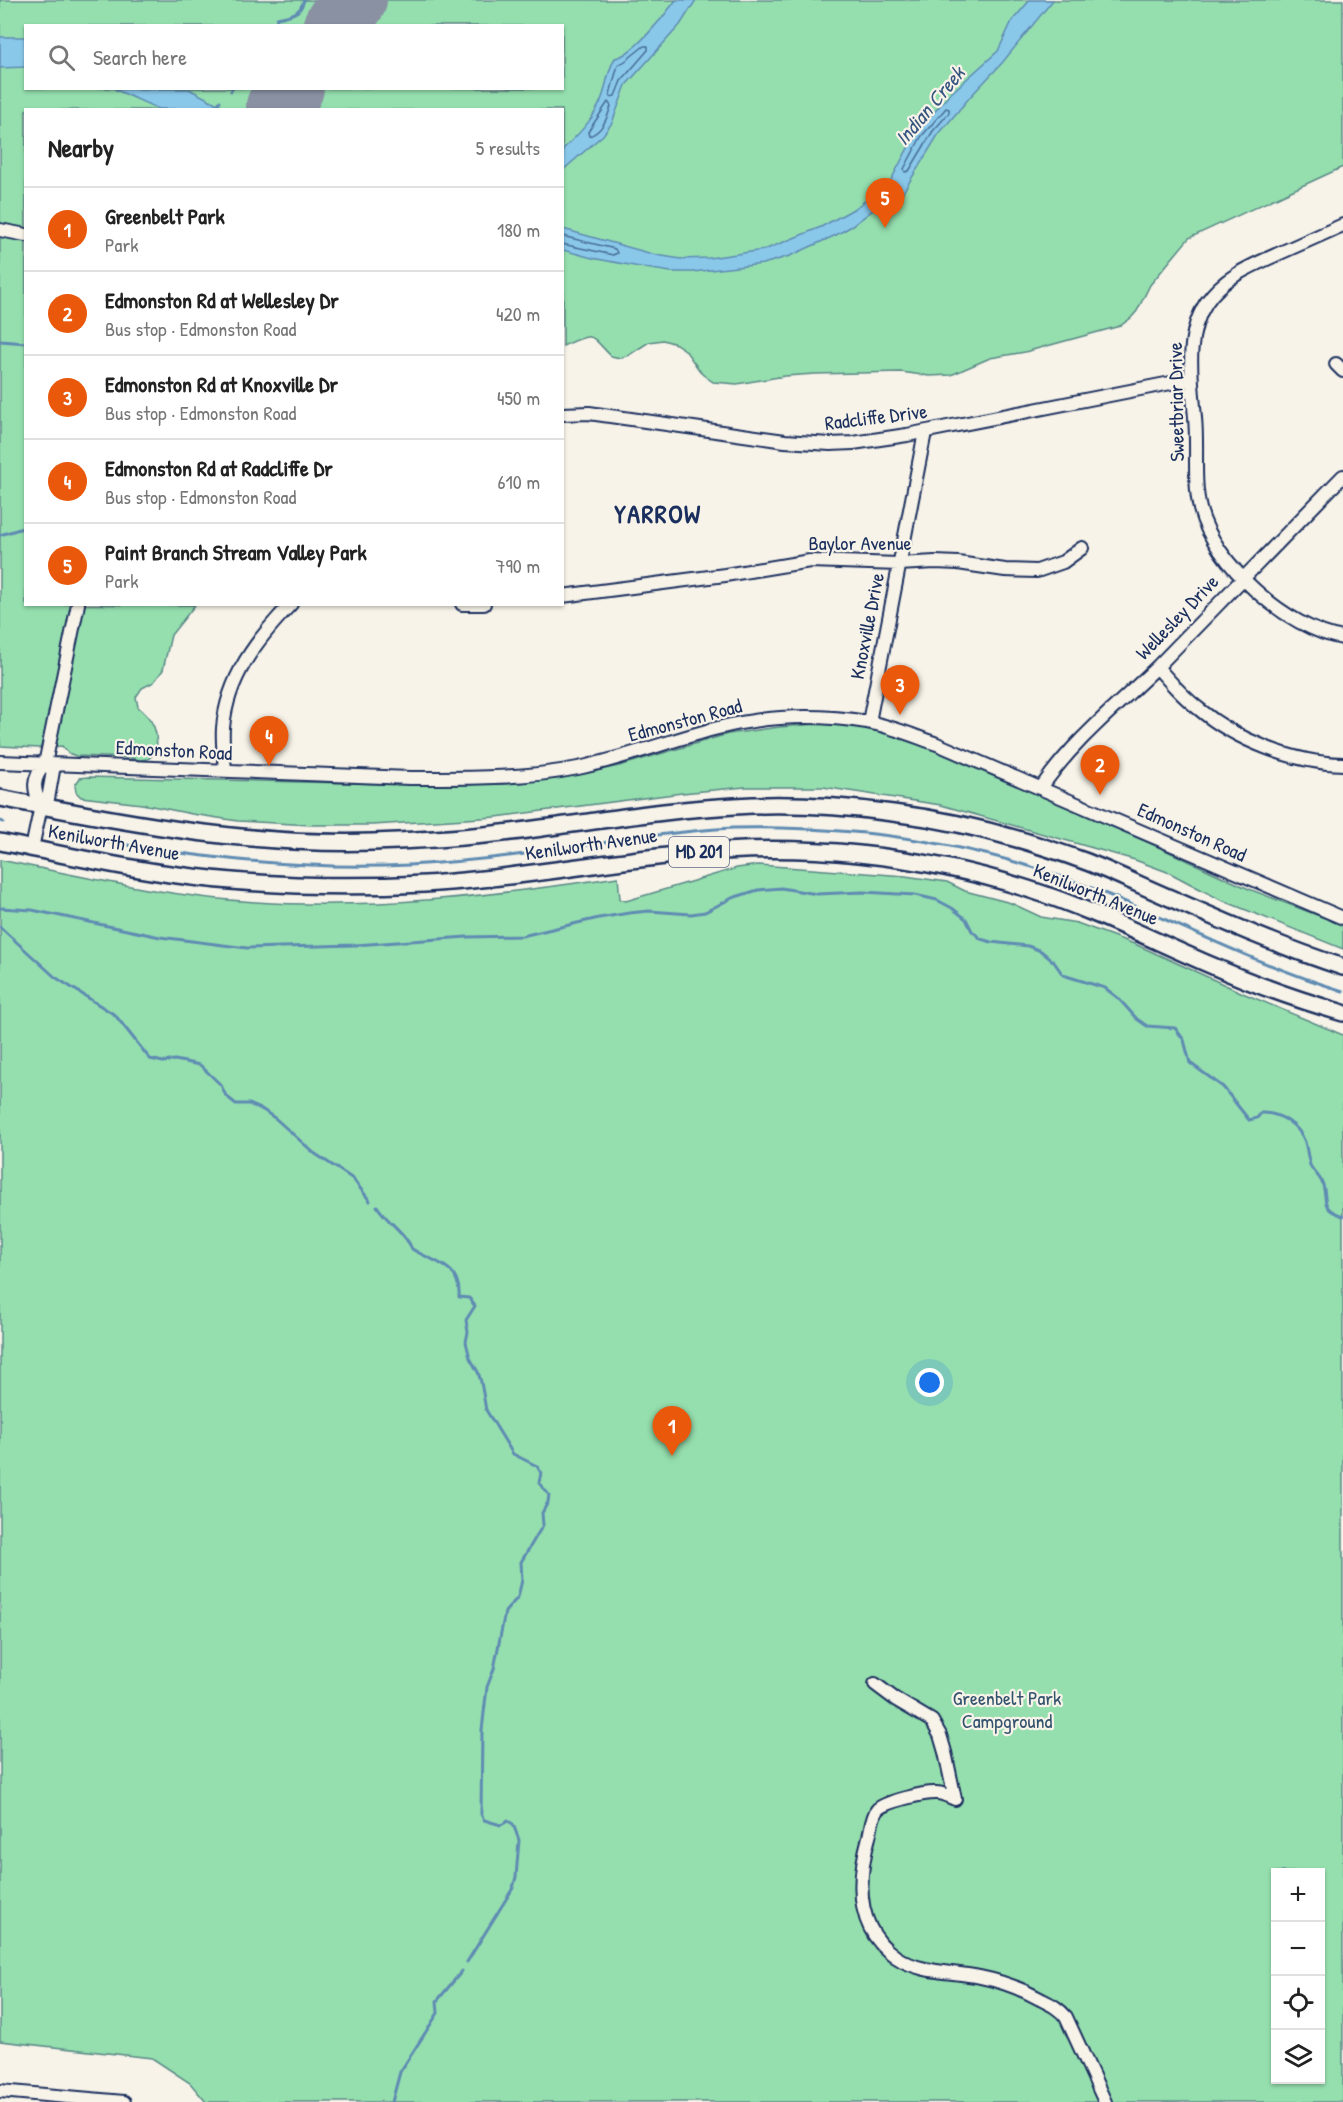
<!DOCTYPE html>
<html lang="en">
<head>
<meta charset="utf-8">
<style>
	body { margin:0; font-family:"Patrick Hand",sans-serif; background:#f2f2f2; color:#222 }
	.controls { position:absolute; right:18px; bottom:18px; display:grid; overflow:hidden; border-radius:0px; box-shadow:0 2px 4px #0004 }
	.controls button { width:54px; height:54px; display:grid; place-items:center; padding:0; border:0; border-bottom:2px solid #e0e0e0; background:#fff; color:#222; font:30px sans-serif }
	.you { position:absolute; left:930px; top:1383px; width:21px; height:21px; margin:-15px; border:4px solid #fff; border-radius:50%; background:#1a73e8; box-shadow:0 0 0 9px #1a73e833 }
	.badge { display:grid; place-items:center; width:39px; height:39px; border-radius:50%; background:#ea580c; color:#fff; font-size:20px; font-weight:700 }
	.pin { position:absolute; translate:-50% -50px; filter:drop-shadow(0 2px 3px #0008) }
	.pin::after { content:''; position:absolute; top:32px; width:21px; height:18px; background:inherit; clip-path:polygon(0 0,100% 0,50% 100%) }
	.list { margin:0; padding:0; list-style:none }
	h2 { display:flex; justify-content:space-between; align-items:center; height:78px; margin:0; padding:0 24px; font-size:26px }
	h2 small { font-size:20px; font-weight:400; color:#767676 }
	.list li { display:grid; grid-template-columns:39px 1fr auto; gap:18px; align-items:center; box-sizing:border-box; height:84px; padding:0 24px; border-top:2px solid #e0e0e0 }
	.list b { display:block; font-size:22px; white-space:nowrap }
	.list p { margin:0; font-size:20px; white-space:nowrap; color:#767676 }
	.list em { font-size:20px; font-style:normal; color:#767676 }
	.icon { flex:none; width:33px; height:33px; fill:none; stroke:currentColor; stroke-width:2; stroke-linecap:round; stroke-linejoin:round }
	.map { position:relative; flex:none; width:1343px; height:2102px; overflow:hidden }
	.search { position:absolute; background:#fff; box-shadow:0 2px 4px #0004; left:24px; top:24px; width:540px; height:66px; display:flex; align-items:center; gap:15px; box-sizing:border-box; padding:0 21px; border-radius:0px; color:#767676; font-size:22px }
	.panel { position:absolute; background:#fff; box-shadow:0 2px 4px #0004; left:24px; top:108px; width:540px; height:498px; border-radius:0px }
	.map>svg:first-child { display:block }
	.green { fill:#95dfae; stroke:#588786; stroke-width:1.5; fill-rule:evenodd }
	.water { fill:#8ac8ea; stroke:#5e8bb2; stroke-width:1.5 }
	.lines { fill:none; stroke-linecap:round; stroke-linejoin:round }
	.shore { stroke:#476c96; stroke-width:1.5 }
	.stream { stroke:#5e8bb2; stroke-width:3 }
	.runway { stroke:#8991a3; stroke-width:66 }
	.minor-casing { stroke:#1b2f5e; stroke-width:16 }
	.major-casing { stroke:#1b2f5e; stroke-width:20 }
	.minor { stroke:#f7f3e8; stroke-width:12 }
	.major { stroke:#f7f3e8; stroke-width:15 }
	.labels { text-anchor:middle; stroke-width:4.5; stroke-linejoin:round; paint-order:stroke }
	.shield { fill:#f7f3e8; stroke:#5d6a87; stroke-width:1.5 }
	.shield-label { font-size:18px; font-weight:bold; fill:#1b2f5e }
	.street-label { font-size:20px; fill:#1b2f5e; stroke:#f7f3e8 }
	.park-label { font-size:20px; fill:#33526e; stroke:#f7f3e8 }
	.water-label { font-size:21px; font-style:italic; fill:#375581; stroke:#f7f3e8 }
	.district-label { font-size:26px; font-weight:bold; letter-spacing:1.5px; fill:#1b2f5e; stroke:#f7f3e8 }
</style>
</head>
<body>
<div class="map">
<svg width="1343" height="2102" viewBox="0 0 1343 2102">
	<rect width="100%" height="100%" fill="#f7f3e8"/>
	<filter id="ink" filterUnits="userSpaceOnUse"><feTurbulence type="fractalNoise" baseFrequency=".0167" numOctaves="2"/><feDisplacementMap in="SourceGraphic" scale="12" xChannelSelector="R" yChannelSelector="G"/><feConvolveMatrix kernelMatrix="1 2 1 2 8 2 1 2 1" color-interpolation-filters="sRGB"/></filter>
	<g filter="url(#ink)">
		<path class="green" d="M0,0H1343V167L1189,238L1150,285L1137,311L1131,318L1120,326L1025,352L990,358L951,375L929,376L901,372L815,374L785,376L737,384L713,382L702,374L685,350L676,344L663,340L649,342L629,355L620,358L611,356C588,333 595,332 563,346L562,110H26V604L195,605L171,635L163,670L154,682L142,688L136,697L138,707C153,719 159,732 156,752L148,759L140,760L131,758L76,756L68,753L62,746L40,748L0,746ZM26,26H562V88H26Z
			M827,723L860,726L887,733L966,762L1154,845L1249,889L1343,925V949L1219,899L1170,873L1135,860L941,805L823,787H745L682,793L496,817L373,825H312L238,821L192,814L142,804L81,797L76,792L75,785L80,778L88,777L436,785L503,784L555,779L619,766L728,734L780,727Z
			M0,860C84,877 169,897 255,902C376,910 498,895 618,877L620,899L626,901L737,868L759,865L905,876L947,882L965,891L1011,903L1041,917L1077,923L1137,945L1245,994L1343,1035V2102H206L190,2083L152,2058L0,2041ZM1276,1872H1320V2080H1276Z"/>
		<path class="water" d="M676,0H696L680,25L626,85L612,123L603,135L563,170V149C579,134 596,117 603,95C607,82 608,70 615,58C632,56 665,15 676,0Z
			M1030,0H1053L1002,63L970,97L938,135L902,194L877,207L852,226L836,235L790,256L763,264L693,272H671L645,268L592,258L563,250V229L656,255L681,259L709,258L764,250L821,227L857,207L891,180L916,133L950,94L998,51L1012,21Z
			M0,37H25V67L0,68Z
			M114,89H189L227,109H159Z"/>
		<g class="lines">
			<path class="shore" d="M644,46H648V50L621,81L615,96L611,97L610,94L618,65L624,62Z
				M608,102L611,106C607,119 602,132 589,136L588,132Z
				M946,108L949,109V113L933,131L909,171L905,172L904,169L921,137Z
				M562,236L615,249L617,253L613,255L562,244"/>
			<path class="stream" d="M275,26L277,18C290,15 300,15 304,0
				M231,91L233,88
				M208,110L218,104L220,101
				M0,341L26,343
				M0,535L26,527
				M0,821L3,822
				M52,832C171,854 288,871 409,865C462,862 515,856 568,848C622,840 677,831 733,828C777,827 821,829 865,833C951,842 1037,864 1116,898C1191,930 1264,967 1343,991
				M0,908L32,910L160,937L247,948L355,945L467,937L522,936L599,918L629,913L649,911L691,914L705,912L732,898L758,890L781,888L817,894L863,892L915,895L937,900L952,908L966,919L972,931L981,939L991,942L1028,946L1041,951L1054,962L1063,975L1105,988L1118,998L1137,1019L1147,1026L1175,1028L1184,1040L1190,1063L1223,1087L1249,1120L1257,1118L1261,1113C1279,1112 1299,1125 1305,1142C1307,1150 1308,1158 1310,1165C1313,1172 1321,1177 1323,1185C1328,1203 1320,1208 1343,1216
				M0,927L55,977L115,1015L150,1059L163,1062L175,1060L200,1065L221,1085L226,1096L236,1104H249L263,1110L276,1119L314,1153L353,1179L370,1201
				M377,1206C387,1222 405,1232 412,1249C434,1263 461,1264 459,1297L469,1298L475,1306L466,1320L468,1332L466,1342L470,1358L478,1372L481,1382L486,1410L513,1454L537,1466L541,1473L539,1483L549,1495L548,1502L542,1513L543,1525L521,1562L522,1580L518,1597L505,1612L494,1669L487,1687L482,1730L481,1814L484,1820L501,1825L508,1821L513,1824L519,1840L516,1877L513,1888L467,1962
				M392,2102L400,2072L438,2013L437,2001L462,1971"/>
			<path class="runway" d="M336,26L354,0
				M279,106L291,88"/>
			<defs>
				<path id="minor" d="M1343,225C1325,233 1307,241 1289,249C1259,263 1225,274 1206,303C1184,337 1192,380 1195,418C1198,448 1193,480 1200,509C1214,564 1287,629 1343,638
					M0,230L26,235
					M1336,364L1343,371
					M562,414L589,413L785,441L830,444L853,443L907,435L1191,379
					M562,596L725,575L810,561L899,564L935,562L958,563L1005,570L1037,571L1063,562L1082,548
					M462,604H484
					M1157,667C1170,682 1183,697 1199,709C1236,740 1294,763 1343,764
					M869,722L925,432
					M0,762L410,778C466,778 523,779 578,768C625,758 668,741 714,729C763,716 817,714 867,722C891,726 914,736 937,744L1343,918
					M225,770C224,756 222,742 223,728C227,678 257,639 291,604
					M1041,788C1073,741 1117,706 1158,666C1220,603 1281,539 1343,476
					M41,806C33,789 32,779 45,764L78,604
					M32,848L41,806L48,799L53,771L45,764
					M875,1684L895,1699L932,1721L940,1735L945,1752L955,1799C949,1797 943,1793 937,1793C926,1792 883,1802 877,1810C872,1817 871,1829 869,1837C857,1880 855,1929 896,1957C921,1974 952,1971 980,1977C1000,1981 1022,1989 1040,1999C1050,2004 1059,2008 1066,2017L1105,2102
					M0,2091L124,2102"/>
				<path id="major" d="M0,798C131,824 264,849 398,841C446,839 494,835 542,828C606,820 670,809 735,806C787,803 841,806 893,813C959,821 1025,839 1087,862C1115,873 1142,886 1170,898C1227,923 1284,948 1343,967
					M0,842C56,853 113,866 170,874C254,886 340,888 425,884C513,879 599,862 686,854C744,848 802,848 859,854C916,860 973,871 1028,889C1092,909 1152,940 1213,966C1255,985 1299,1000 1343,1013"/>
			</defs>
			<use href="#minor" class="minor-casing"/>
			<use href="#major" class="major-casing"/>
			<use href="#minor" class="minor"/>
			<use href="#major" class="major"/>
		</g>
	</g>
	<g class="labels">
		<rect class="shield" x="669" y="837" width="60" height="30" rx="4.5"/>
		<g class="shield-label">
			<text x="699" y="858">MD 201</text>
		</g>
		<g class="street-label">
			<text transform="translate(1176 402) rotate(-91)" y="7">Sweetbriar Drive</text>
			<text transform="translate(876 417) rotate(-7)" y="7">Radcliffe Drive</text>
			<text x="860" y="550">Baylor Avenue</text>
			<text transform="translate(1177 617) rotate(-46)" y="7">Wellesley Drive</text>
			<text transform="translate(867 626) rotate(-79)" y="7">Knoxville Drive</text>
			<text transform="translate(685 720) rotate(-15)" y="7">Edmonston Road</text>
			<text transform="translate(174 750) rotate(3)" y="7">Edmonston Road</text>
			<text transform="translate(1192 832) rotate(24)" y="7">Edmonston Road</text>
			<text transform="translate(114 842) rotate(10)" y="7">Kenilworth Avenue</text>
			<text transform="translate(591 844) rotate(-8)" y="7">Kenilworth Avenue</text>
			<text transform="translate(1096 894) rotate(22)" y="7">Kenilworth Avenue</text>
		</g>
		<g class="park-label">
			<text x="1007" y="1705">Greenbelt Park<tspan x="1007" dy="23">Campground</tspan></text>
		</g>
		<g class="water-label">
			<text transform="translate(930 106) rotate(-50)" y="7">Indian Creek</text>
		</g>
		<g class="district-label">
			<text x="658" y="523">YARROW</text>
		</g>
	</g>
</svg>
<div class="controls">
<button>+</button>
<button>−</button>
<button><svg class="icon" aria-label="locate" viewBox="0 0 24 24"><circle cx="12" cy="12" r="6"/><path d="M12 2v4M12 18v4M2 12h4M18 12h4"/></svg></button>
<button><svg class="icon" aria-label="layers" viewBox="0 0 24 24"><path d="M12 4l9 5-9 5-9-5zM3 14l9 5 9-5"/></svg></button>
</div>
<div class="you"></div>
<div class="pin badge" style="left:672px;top:1456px">1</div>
<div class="pin badge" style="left:1100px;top:795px">2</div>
<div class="pin badge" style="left:900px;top:715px">3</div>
<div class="pin badge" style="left:269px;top:766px">4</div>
<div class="pin badge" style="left:885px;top:228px">5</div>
<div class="search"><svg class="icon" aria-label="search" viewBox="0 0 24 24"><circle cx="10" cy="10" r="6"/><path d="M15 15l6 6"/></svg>Search here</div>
<section class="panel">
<h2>Nearby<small>5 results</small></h2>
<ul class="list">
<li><span class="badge">1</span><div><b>Greenbelt Park</b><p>Park</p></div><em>180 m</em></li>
<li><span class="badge">2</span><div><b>Edmonston Rd at Wellesley Dr</b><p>Bus stop · Edmonston Road</p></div><em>420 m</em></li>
<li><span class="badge">3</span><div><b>Edmonston Rd at Knoxville Dr</b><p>Bus stop · Edmonston Road</p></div><em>450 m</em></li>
<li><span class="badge">4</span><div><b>Edmonston Rd at Radcliffe Dr</b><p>Bus stop · Edmonston Road</p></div><em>610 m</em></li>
<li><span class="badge">5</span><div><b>Paint Branch Stream Valley Park</b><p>Park</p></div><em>790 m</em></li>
</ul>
</section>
</div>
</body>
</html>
